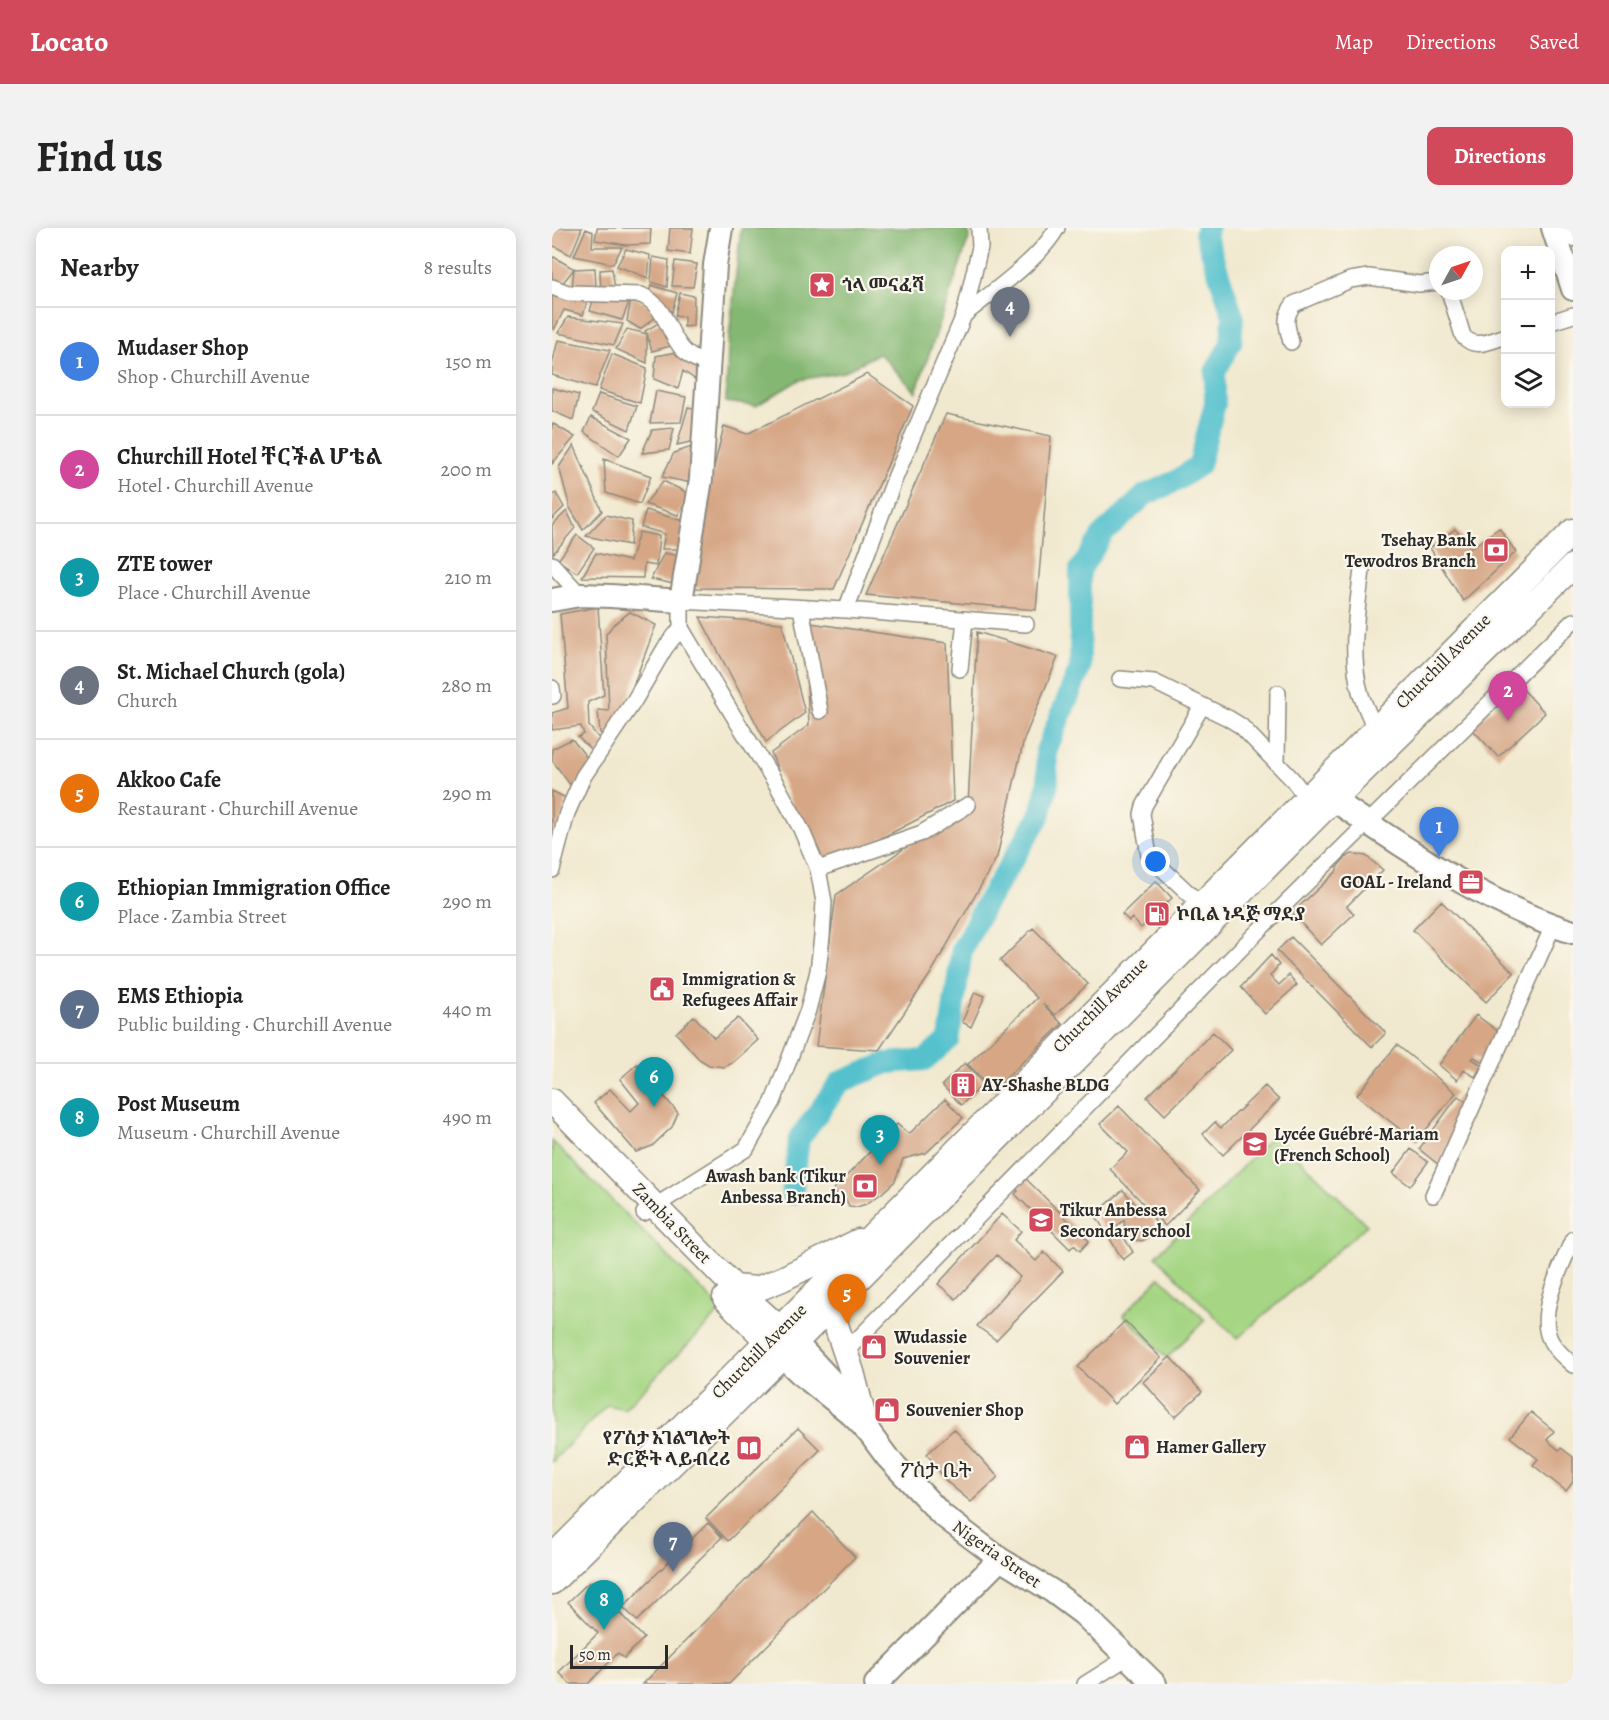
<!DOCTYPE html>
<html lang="en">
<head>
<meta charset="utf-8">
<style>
	body { margin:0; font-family:Alegreya,"Noto Serif Ethiopic",serif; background:#f2f2f2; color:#222 }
	.controls { position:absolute; right:18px; top:18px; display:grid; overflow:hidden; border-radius:12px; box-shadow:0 3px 15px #0003 }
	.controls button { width:54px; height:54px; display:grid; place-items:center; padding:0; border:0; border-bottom:2px solid #e0e0e0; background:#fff; color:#222; font:30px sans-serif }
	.compass { position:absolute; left:877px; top:18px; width:54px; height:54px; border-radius:50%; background:#fff; box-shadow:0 3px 15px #0003; rotate:50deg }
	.scale { position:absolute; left:18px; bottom:15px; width:98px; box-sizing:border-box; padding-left:6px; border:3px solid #2b2b2b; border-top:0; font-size:16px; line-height:21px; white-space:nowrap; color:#2b2b2b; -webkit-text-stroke:4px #fbf7ec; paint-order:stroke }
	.you { position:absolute; left:604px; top:634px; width:21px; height:21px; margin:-15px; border:4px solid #fff; border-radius:50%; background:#1a73e8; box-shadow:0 0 0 9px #1a73e833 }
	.badge { display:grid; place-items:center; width:39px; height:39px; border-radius:50%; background:#d1495b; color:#fff; font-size:20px; font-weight:700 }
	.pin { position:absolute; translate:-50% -50px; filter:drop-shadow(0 2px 3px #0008) }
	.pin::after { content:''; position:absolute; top:32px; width:21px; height:18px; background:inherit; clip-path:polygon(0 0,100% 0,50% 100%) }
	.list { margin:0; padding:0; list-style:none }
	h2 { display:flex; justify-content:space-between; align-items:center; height:78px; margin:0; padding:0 24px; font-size:26px }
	h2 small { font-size:20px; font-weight:400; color:#767676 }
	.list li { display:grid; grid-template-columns:39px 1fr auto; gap:18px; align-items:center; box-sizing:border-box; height:108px; padding:0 24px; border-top:2px solid #e0e0e0 }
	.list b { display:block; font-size:22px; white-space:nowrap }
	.list p { margin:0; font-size:20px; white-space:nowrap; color:#767676 }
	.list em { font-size:20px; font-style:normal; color:#767676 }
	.icon { flex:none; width:33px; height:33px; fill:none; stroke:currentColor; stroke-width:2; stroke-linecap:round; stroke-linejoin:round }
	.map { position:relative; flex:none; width:1021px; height:1456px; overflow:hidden; border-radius:12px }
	header { display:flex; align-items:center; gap:36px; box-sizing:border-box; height:84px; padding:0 30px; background:#d1495b; color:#fff }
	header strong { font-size:28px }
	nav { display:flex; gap:33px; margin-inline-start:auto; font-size:21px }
	.intro { display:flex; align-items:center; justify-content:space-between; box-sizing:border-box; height:144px; padding:0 36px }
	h1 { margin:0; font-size:42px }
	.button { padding:15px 27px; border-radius:12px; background:#d1495b; color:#fff; font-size:21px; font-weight:700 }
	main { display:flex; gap:36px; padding:0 36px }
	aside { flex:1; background:#fff; border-radius:12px; box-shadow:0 3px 15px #0003 }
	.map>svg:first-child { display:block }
	.green { fill:#a6d684; stroke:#688058; stroke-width:1.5 }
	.forest { fill:#84b772; stroke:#58714e; stroke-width:1.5 }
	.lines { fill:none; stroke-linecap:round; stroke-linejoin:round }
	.river { stroke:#54c1cd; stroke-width:22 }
	.building { fill:#d6a685 }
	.street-casing { stroke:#8e8a7d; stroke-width:18 }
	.secondary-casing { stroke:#8e8a7d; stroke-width:26 }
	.primary-casing { stroke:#8e8a7d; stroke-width:27 }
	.street { stroke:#fff; stroke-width:15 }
	.secondary { stroke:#fff; stroke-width:22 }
	.primary { stroke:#fff; stroke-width:24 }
	.labels { text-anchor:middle; stroke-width:4.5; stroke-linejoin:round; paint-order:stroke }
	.poi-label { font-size:18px; font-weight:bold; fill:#2b2b2b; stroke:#fbf7ec; text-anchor:start }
	.street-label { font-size:18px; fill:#2b2b2b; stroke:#fbf7ec }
	.neighbourhood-label { font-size:20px; fill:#2b2b2b; stroke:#fbf7ec }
</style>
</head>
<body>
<header>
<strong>Locato</strong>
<nav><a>Map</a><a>Directions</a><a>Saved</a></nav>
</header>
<div class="intro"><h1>Find us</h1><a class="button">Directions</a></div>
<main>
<aside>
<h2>Nearby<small>8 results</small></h2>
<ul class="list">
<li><span class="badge" style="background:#3f7fe0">1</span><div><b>Mudaser Shop</b><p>Shop · Churchill Avenue</p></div><em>150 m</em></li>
<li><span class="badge" style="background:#d1479c">2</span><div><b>Churchill Hotel ቸርችል ሆቴል</b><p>Hotel · Churchill Avenue</p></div><em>200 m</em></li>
<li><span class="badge" style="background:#0f9aa8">3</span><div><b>ZTE tower</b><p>Place · Churchill Avenue</p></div><em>210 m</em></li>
<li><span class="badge" style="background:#6b7280">4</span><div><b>St. Michael Church (gola)</b><p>Church</p></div><em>280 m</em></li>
<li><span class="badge" style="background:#e8710a">5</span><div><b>Akkoo Cafe</b><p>Restaurant · Churchill Avenue</p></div><em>290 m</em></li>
<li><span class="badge" style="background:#0f9aa8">6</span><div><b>Ethiopian Immigration Office</b><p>Place · Zambia Street</p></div><em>290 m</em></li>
<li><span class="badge" style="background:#5c6f8a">7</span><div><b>EMS Ethiopia</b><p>Public building · Churchill Avenue</p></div><em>440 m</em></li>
<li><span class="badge" style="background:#0f9aa8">8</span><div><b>Post Museum</b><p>Museum · Churchill Avenue</p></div><em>490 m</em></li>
</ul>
</aside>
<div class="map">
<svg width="1021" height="1456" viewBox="0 0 1021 1456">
	<rect width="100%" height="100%" fill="#fbf7ec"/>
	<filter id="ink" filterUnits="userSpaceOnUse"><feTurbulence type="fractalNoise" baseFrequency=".0167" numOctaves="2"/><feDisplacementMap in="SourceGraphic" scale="12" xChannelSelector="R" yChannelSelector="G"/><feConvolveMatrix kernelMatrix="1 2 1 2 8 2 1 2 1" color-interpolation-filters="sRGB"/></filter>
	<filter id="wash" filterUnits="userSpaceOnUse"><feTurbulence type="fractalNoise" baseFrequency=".008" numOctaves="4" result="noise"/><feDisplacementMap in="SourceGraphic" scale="24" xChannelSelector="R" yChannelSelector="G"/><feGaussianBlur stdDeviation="1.35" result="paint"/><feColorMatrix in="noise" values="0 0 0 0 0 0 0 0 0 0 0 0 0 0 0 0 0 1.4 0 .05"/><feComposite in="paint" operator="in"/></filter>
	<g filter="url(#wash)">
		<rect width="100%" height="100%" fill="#f1e9cf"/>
		<path class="green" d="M722,906L815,997L685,1111L604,1028Z
			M0,913L170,1082L72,1181L55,1177L0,1234Z
			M608,1049L653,1092L615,1130L571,1087Z"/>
		<path class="forest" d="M189,0H412L418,7L364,164L327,125L292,144L247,152L204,178L174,174L176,119Z"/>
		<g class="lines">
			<path class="river" d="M240,966L247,911L288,854L335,835L373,832L397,811L410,721L433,677L488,587L496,555L494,523L528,440V342L551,306L593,267L624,253L647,237L663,176V144L679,115L681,88L653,5L656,0"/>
		</g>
		<g id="blocks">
			<path class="building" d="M0,0H30L19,27L0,17Z
				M45,0H99L98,16L74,17L43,12Z
				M118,0H141L138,26L116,23Z
				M34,1L41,4L40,19H70L61,36L22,28Z
				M74,21L98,27L96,50L65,38Z
				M2,29L22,41L43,40L44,61L20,60L22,41L5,62L0,58V31Z
				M101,29L117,32L115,59L99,54Z
				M123,33L145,36L141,59L120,58Z
				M60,41L63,61L80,67L70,92L38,83L43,65L49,66L48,42Z
				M99,57L125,65L120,84L96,70Z
				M38,65L31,87L12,82L2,102L0,100V66Z
				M128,65L142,68L141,98L132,99V89L123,88Z
				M80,67L109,85L88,101L75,93Z
				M16,89L71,96L62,117L6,105Z
				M113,91L126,116L100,123L95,106V135L64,121L75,101L95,106L93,103Z
				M6,112L58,122L43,160L0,147V137Z
				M131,123L149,134L147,154L131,143L126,161L102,151L104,128Z
				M60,126L95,140L88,175L47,162Z
				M315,146L361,178L282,361L133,360L172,198L195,206Z
				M0,160L27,167L21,192L0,183Z
				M104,163L134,169L129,194L98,195Z
				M47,166L85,178L77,202L40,184Z
				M136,179L149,182L148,212L125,217Z
				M394,186L499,208L484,382L314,367Z
				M39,189L79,210L67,228L32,204Z
				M0,195L23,209L0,236Z
				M122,200L117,222L90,225L100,202Z
				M22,217L50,283L31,302L18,280L7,239Z
				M145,217L140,255L110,249L122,225Z
				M52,231L99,248L88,276L54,265Z
				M111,253L138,266L126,287L93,276Z
				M4,265L12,279L0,291V268Z
				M94,282L131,293L129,321H110L113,306L89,299Z
				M15,283L23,300L1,326L0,297Z
				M54,287L80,293L78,317L34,308Z
				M947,300L964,324L911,373L878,320L903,301L919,320Z
				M87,304L107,308L104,338L92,336L91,350L30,349L44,325L78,333Z
				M25,307L42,320L25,345L6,332Z
				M112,325L128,328L122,356L99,351Z
				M46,379L52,467L36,474L37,498L53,518L44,527L26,509L32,506L29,498L0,502V485L16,480L8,386Z
				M78,384L104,397L61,511L48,505L46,482L57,483L54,406L61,397Z
				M148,389L230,395L253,485L214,514Z
				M252,394L395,415L401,573L276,638L256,618L219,525L257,497Z
				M425,404L506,429L472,511L445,629L379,745L327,822L264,818L284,667L416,577Z
				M967,457L993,485L946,529L919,500Z
				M20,511L40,536L22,562L0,532V521Z
				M0,563L14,570L7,604L0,601Z
				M800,626L814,628L831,642L795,678L802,686L769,717L740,685L784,644L786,638L793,630Z
				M604,653L620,670L589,700L580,690L577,693L570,686Z
				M889,673L962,745L934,774L861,702Z
				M481,700L536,756L503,787L491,776L510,796L441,863L416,836L485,770L448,733Z
				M739,709L834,805L820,819L725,723Z
				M719,727L727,737L718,748L727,757L737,747L745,757L713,786L689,759Z
				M423,764L433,768L419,799L410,794Z
				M924,787L947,804L933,836L922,829L920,831L930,837L923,849L912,842L905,852L887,837Z
				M142,788L162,810L186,790L206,812L180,835L172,839L157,837L147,831L124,805Z
				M661,804L679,822L613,887L595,869Z
				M845,817L904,865L864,914L805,867Z
				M413,835L432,856L409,877L390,857Z
				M85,836L126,885L120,899L100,918L84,924L42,875L58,861L79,883L87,875L68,851Z
				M713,858L727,872L671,927L651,906L663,894L669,900Z
				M906,868L916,875L887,937L867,921Z
				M393,871L411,890L374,925L351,931L343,953L329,966L314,976L305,979L297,978L292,967L289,970L280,963L345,896L357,906Z
				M567,878L648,962L613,998L558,941L576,924L548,896Z
				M859,921L876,934L858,958L841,945Z
				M471,948L537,1013L528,1023L522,1017L518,1021L463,966L466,963L461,958Z
				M571,962L586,979L583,981H588L598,985L603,993V999L599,1008L590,1013L584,1012L575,1007L573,1002L572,992L565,998L581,1024L571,1032L543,987Z
				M450,986L469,1003L462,1012L484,1033L492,1024L511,1043L444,1112L425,1098L468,1049L445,1027L404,1071L386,1056Z
				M573,1093L609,1130L562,1176L526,1139Z
				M618,1129L650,1164L623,1189L591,1154Z
				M979,1184L1002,1203L995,1212L1007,1222L1009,1220L1021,1229V1254L1014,1263L981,1237L986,1231L958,1209Z
				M246,1200L268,1222L176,1313L154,1290Z
				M402,1201L446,1249L419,1274L394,1253L375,1226Z
				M261,1284L303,1329L177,1456H91Z
				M156,1295L170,1309L85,1393L71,1379Z
				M37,1354L92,1410L72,1430L66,1425L36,1456H18L7,1444L46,1405L16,1374Z"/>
		</g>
	</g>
	<g filter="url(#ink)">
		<use href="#blocks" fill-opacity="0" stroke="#8e8a7d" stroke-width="1.5"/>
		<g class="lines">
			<defs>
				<path id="street" d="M0,59L16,65L89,67C124,82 112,127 158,136
					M897,63L911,108C923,122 938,113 954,108
					M412,87C440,64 488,31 505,0
					M999,94L1021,87
					M739,114C735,98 731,90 742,76L798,52L817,49L867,56L886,54
					M0,336L28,367
					M810,342C805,382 797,428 809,467C813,479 819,490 823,502
					M249,380L268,483
					M294,382L343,250L412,87L428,19L427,0
					M408,441L413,391
					M568,451L602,454L676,490L689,498L740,551L754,569
					M0,460L1,468
					M725,535L726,465
					M266,641L370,605L416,577
					M0,642L15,585L31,549L82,473L113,420L129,400
					M648,676L597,628L590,586L592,578L650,478
					M881,967L1001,698
					M92,985L194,921L221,874L256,782L266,743L270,708L272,674L266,641L249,601L225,557L184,492L129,400V373L294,382L474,396
					M1021,1011C1010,1037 986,1082 997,1109C1001,1120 1012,1129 1021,1137
					M300,1117L717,692L1021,393
					M533,1456L576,1429"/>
				<path id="secondary" d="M1001,0L1021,61
					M1019,0L1021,7
					M0,372L28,367L59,368L129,373L149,251L163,37L169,0
					M782,572C852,620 939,679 1021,704
					M243,1114L286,1160
					M230,1128L250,1147L298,1185L315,1202L335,1229L390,1287L448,1331L500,1363L531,1386L603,1456
					M324,1456L448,1331"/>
				<path id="primary" d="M0,873L182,1059L238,1110
					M182,1059L205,1061L230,1051L307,1013
					M173,1070L226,1124
					M283,1073L284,1097L300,1144L315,1202
					M0,1329C342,989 679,644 1021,303
					M0,1354L230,1128L771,582L1021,338"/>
			</defs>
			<use href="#street" class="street-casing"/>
			<use href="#secondary" class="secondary-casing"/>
			<use href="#primary" class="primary-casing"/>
			<use href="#street" class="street"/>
			<use href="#secondary" class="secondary"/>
			<use href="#primary" class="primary"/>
		</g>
	</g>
	<defs>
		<symbol id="sight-square" viewBox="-11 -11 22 22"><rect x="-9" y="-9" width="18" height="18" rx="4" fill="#d1495b" stroke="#fbf7ec"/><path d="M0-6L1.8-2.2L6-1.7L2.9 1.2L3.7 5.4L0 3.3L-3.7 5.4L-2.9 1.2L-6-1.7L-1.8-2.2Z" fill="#fff"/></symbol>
		<symbol id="bank-square" viewBox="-11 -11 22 22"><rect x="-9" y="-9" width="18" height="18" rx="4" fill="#d1495b" stroke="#fbf7ec"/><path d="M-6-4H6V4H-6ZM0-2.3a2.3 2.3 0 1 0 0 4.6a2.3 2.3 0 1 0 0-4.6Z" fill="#fff"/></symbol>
		<symbol id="office-square" viewBox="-11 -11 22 22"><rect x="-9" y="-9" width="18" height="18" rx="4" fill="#d1495b" stroke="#fbf7ec"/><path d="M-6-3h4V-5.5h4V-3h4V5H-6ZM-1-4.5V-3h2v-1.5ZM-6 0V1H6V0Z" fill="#fff"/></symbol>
		<symbol id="fuel-square" viewBox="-11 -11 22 22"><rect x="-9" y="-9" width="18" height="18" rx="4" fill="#d1495b" stroke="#fbf7ec"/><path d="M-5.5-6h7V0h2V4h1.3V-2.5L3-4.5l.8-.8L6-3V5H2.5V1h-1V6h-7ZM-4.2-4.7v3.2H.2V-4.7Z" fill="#fff"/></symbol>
		<symbol id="civic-square" viewBox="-11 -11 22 22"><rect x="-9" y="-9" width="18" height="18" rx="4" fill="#d1495b" stroke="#fbf7ec"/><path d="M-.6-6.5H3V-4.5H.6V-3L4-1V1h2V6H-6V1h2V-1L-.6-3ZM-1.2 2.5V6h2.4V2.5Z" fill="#fff"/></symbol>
		<symbol id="building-square" viewBox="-11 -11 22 22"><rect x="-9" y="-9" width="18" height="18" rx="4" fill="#d1495b" stroke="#fbf7ec"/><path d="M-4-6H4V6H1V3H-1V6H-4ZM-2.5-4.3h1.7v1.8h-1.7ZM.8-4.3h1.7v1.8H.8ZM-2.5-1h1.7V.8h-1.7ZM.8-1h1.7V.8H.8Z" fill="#fff"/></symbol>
		<symbol id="school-square" viewBox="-11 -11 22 22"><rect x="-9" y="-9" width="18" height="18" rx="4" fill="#d1495b" stroke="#fbf7ec"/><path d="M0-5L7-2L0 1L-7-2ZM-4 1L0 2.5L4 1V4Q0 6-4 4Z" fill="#fff"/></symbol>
		<symbol id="shop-square" viewBox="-11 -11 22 22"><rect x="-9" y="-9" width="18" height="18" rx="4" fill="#d1495b" stroke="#fbf7ec"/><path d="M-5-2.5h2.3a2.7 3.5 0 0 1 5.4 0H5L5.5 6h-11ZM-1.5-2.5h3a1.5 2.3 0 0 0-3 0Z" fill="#fff"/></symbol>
		<symbol id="library-square" viewBox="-11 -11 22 22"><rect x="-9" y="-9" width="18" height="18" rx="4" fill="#d1495b" stroke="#fbf7ec"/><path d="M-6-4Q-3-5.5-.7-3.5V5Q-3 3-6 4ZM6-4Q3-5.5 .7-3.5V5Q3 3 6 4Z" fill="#fff"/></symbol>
	</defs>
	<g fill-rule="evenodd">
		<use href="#sight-square" x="255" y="42" width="30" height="30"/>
		<use href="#bank-square" x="929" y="307" width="30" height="30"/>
		<use href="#office-square" x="904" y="639" width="30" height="30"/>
		<use href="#fuel-square" x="590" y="671" width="30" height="30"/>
		<use href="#civic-square" x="95" y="746" width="30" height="30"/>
		<use href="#building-square" x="396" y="842" width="30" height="30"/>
		<use href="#school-square" x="688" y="901" width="30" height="30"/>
		<use href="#bank-square" x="298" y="943" width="30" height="30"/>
		<use href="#school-square" x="474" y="977" width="30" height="30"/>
		<use href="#shop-square" x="307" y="1104" width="30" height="30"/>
		<use href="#shop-square" x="320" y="1167" width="30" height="30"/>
		<use href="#shop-square" x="570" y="1204" width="30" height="30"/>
		<use href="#library-square" x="182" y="1205" width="30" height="30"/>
	</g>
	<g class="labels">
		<g class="poi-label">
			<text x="290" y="63">ጎላ መናፈሻ</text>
			<text x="924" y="318" text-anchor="end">Tsehay Bank<tspan x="924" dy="21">Tewodros Branch</tspan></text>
			<text x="900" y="660" text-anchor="end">GOAL - Ireland</text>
			<text x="624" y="692">ኮቢል ነዳጅ ማደያ</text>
			<text x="130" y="757">Immigration &amp;<tspan x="130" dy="21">Refugees Affair</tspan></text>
			<text x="430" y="863">AY-Shashe BLDG</text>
			<text x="722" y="912">Lycée Guébré-Mariam<tspan x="722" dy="21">(French School)</tspan></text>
			<text x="294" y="954" text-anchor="end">Awash bank (Tikur<tspan x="294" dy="21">Anbessa Branch)</tspan></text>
			<text x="508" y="988">Tikur Anbessa<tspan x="508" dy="21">Secondary school</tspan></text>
			<text x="342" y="1115">Wudassie<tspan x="342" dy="21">Souvenier</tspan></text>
			<text x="354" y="1188">Souvenier Shop</text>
			<text x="178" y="1216" text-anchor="end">የፖስታ አገልግሎት<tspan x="178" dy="21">ድርጅት ላይብረሪ</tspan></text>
			<text x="604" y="1225">Hamer Gallery</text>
		</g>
		<g class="street-label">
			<text transform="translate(891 433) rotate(-45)" y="6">Churchill Avenue</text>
			<text transform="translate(548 777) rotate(-45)" y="6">Churchill Avenue</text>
			<text transform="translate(120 995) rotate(46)" y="6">Zambia Street</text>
			<text transform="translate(207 1123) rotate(-45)" y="6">Churchill Avenue</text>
			<text transform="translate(445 1326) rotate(35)" y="6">Nigeria Street</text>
		</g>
		<g class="neighbourhood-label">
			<text x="384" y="1249">ፖስታ ቤት</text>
		</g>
	</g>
</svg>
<div class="controls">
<button>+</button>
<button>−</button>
<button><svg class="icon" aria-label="layers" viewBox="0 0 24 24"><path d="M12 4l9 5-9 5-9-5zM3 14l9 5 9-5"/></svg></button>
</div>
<svg class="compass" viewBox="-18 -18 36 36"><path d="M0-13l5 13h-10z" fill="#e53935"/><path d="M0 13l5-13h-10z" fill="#767676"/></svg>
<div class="scale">50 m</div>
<div class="you"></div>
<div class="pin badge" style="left:887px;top:629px;background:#3f7fe0">1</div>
<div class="pin badge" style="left:956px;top:493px;background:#d1479c">2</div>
<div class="pin badge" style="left:328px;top:937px;background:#0f9aa8">3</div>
<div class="pin badge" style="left:458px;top:109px;background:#6b7280">4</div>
<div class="pin badge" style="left:295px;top:1096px;background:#e8710a">5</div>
<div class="pin badge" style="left:102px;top:879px;background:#0f9aa8">6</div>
<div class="pin badge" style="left:121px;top:1344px;background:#5c6f8a">7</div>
<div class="pin badge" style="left:52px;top:1402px;background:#0f9aa8">8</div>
</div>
</main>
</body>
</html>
